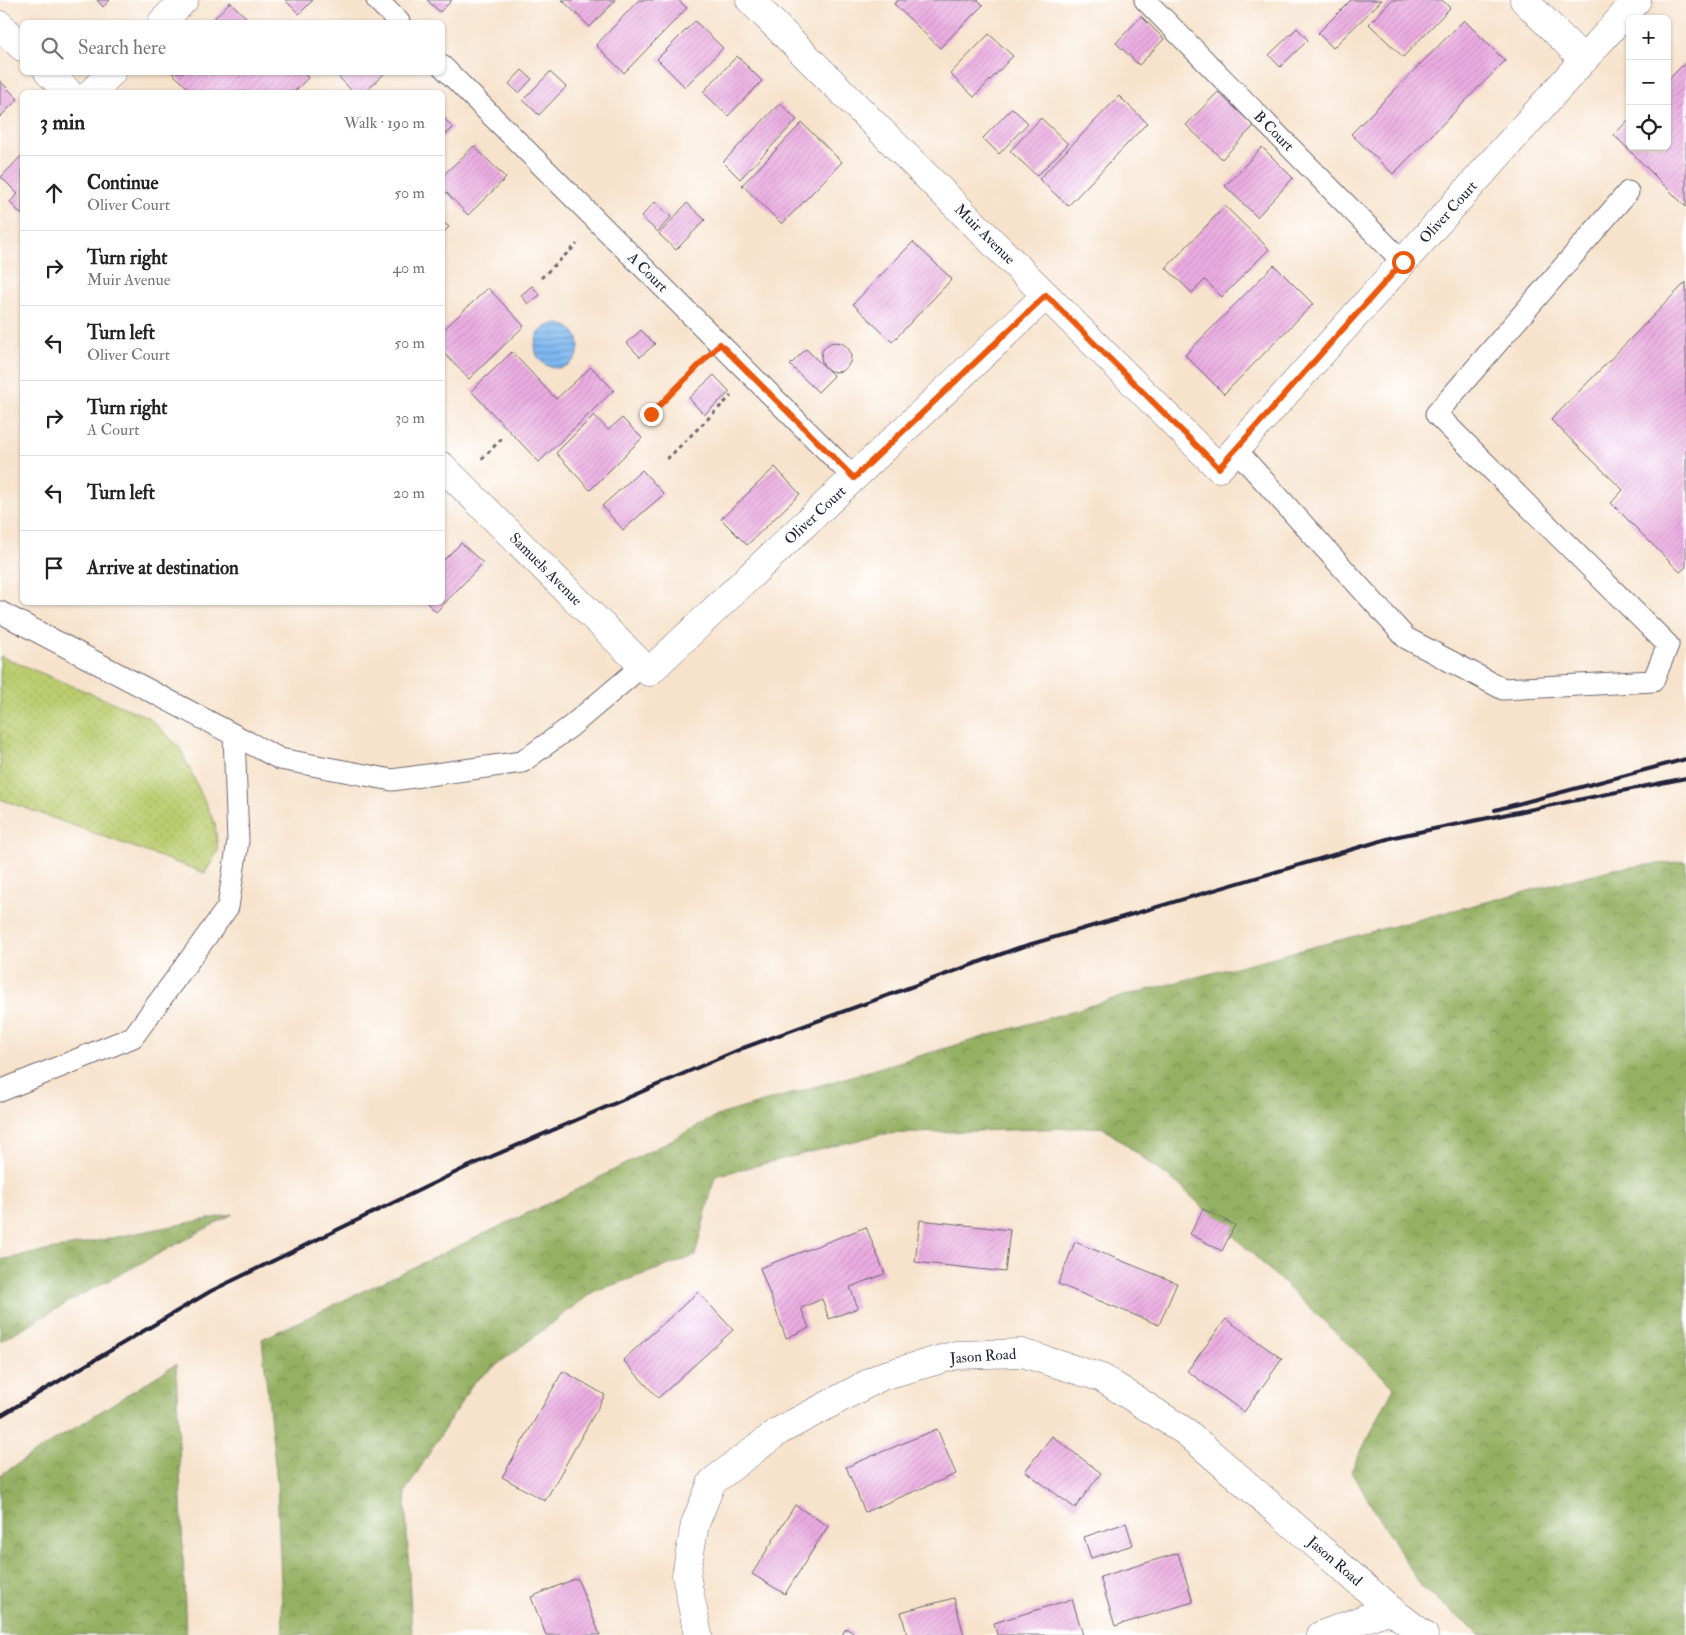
<!DOCTYPE html>
<html lang="en">
<head>
<meta charset="utf-8">
<style>
	body { margin:0; font-family:"IM FELL Double Pica",serif; background:#f6f6f6; color:#222 }
	.controls { position:absolute; right:15px; top:15px; display:grid; overflow:hidden; border-radius:8px; box-shadow:0 1px 4px #0004 }
	.controls button { width:45px; height:45px; display:grid; place-items:center; padding:0; border:0; border-bottom:1px solid #e0e0e0; background:#fff; color:#222; font:25px sans-serif }
	.stop { position:absolute; width:15px; height:15px; margin:-11px; border:4px solid #ea580c; border-radius:50%; background:#fff }
	.stop.end { background:#ea580c; border-color:#fff; box-shadow:0 1px 5px #0008 }
	.list { margin:0; padding:0; list-style:none }
	h2 { display:flex; justify-content:space-between; align-items:center; height:65px; margin:0; padding:0 20px; font-size:21px }
	h2 small { font-size:16px; font-weight:400; color:#767676 }
	.list li { display:grid; grid-template-columns:32px 1fr auto; gap:15px; align-items:center; box-sizing:border-box; height:75px; padding:0 20px; border-top:1px solid #e0e0e0 }
	.list b { display:block; font-size:19px; white-space:nowrap }
	.list p { margin:0; font-size:16px; white-space:nowrap; color:#767676 }
	.list em { font-size:16px; font-style:normal; color:#767676 }
	.icon { flex:none; width:28px; height:28px; fill:none; stroke:currentColor; stroke-width:2; stroke-linecap:round; stroke-linejoin:round }
	.map { position:relative; flex:none; width:1686px; height:1635px; overflow:hidden }
	.search { position:absolute; background:#fff; box-shadow:0 1px 4px #0004; left:20px; top:20px; width:425px; height:55px; display:flex; align-items:center; gap:12px; box-sizing:border-box; padding:0 18px; border-radius:8px; color:#767676; font-size:19px }
	.panel { position:absolute; background:#fff; box-shadow:0 1px 4px #0004; left:20px; top:90px; width:425px; height:515px; border-radius:8px }
	.map>svg:first-child { display:block }
	.grass { fill:url(#grass-dots); stroke:#6f7755 }
	.forest { fill:url(#forest-crowns); stroke:#5c694e }
	.water { fill:url(#water-rules); stroke:#506d96 }
	.building { fill:url(#building-hatch) }
	.lines { fill:none; stroke-linecap:round; stroke-linejoin:round }
	.lane-casing { stroke:#6d666e; stroke-width:23 }
	.street-casing { stroke:#6d666e; stroke-width:29 }
	.path { stroke:#6d666e; stroke-width:3; stroke-dasharray:4 4; stroke-linecap:butt }
	.lane { stroke:#fff; stroke-width:21 }
	.street { stroke:#fff; stroke-width:28 }
	.rail { stroke:#22223b; stroke-width:4 }
	.route { stroke:#ea580c; stroke-width:6 }
	.labels { text-anchor:middle; stroke-width:4; stroke-linejoin:round; paint-order:stroke }
	.street-label { font-size:15px; fill:#22223b; stroke:#fff }
</style>
</head>
<body>
<div class="map">
<svg width="1686" height="1635" viewBox="0 0 1686 1635">
	<defs>
		<pattern id="grass-dots" width="8" height="8" patternUnits="userSpaceOnUse" patternTransform="scale(1.25)"><rect width="8" height="8" fill="#bccc6f"/><path d="M2 2h.1M6 6h.1" fill="none" stroke="#a1af61" stroke-width="1.8" stroke-linecap="round"/></pattern>
		<pattern id="forest-crowns" width="20" height="18" patternUnits="userSpaceOnUse" patternTransform="scale(1.25)"><rect width="20" height="18" fill="#95b062"/><path d="M2 6a3 3 0 1 1 6 0M12 15a3 3 0 1 1 6 0" fill="none" stroke="#798f52"/></pattern>
		<pattern id="water-rules" width="6" height="5" patternUnits="userSpaceOnUse" patternTransform="scale(1.25)"><rect width="6" height="5" fill="#7fb8f0"/><path d="M0 2.5h6" fill="none" stroke="#6895c4"/></pattern>
		<pattern id="building-hatch" width="6" height="6" patternUnits="userSpaceOnUse" patternTransform="scale(1.25)"><rect width="6" height="6" fill="#ebace1"/><path d="M-1 1l2-2M0 6l6-6M5 7l2-2" fill="none" stroke="#c994c2"/></pattern>
	</defs>
	<rect width="100%" height="100%" fill="#fff"/>
	<filter id="ink" filterUnits="userSpaceOnUse"><feTurbulence type="fractalNoise" baseFrequency=".02" numOctaves="2"/><feDisplacementMap in="SourceGraphic" scale="10" xChannelSelector="R" yChannelSelector="G"/><feConvolveMatrix kernelMatrix="1 2 1 2 8 2 1 2 1" color-interpolation-filters="sRGB"/></filter>
	<filter id="wash" filterUnits="userSpaceOnUse"><feTurbulence type="fractalNoise" baseFrequency=".0096" numOctaves="4" result="noise"/><feDisplacementMap in="SourceGraphic" scale="20" xChannelSelector="R" yChannelSelector="G"/><feGaussianBlur stdDeviation="1.12" result="paint"/><feColorMatrix in="noise" values="0 0 0 0 0 0 0 0 0 0 0 0 0 0 0 0 0 1.4 0 .05"/><feComposite in="paint" operator="in"/></filter>
	<g filter="url(#wash)">
		<rect width="100%" height="100%" fill="#f7e3cc"/>
		<path class="grass" d="M0,656L148,717L180,748L215,824L218,851L205,873L0,799Z"/>
		<path class="forest" d="M1686,861V1635H1480L1420,1585L1351,1471L1394,1387L1178,1184L1102,1127L882,1134L715,1176L695,1256L593,1292L473,1383L405,1492L412,1635H283L277,1483L262,1339L566,1195L719,1115L1116,998L1613,869Z
			M233,1214L83,1294L0,1341V1260Z
			M176,1364L186,1635H0V1475Z"/>
		<path class="water" d="M535 346a22 22 0 1 1 44 0a22 22 0 1 1-44 0Z"/>
		<g id="blocks">
			<path class="building" d="M97,0H110L103,7Z
				M285,0H313L299,14Z
				M427,0H452L440,12Z
				M562,0H616L590,27Z
				M639,0H678L687,8L624,73L596,45Z
				M898,0H978L983,5L940,48L894,4Z
				M1351,0H1382L1333,48L1318,33Z
				M1392,0H1442L1450,8L1403,57L1369,24Z
				M230,2L251,22H211Z
				M1141,16L1164,39L1139,65L1116,43Z
				M1464,20L1505,61L1393,174L1351,134Z
				M695,21L723,48L685,87L657,59Z
				M1297,28L1308,40L1280,67L1269,55Z
				M989,34L1013,56L974,97L950,74Z
				M737,56L762,81L728,116L703,92Z
				M1686,62V207L1614,135L1630,118V146H1667V81Z
				M522,70L532,79L519,93L509,84Z
				M171,72H303L308,78L294,92H192Z
				M334,72H386L365,92H353Z
				M550,72L566,87L539,115L523,100Z
				M0,81L18,99L0,117Z
				M1218,92L1254,126L1222,159L1186,125Z
				M1119,96L1147,123L1068,206L1039,179Z
				M780,103L797,120L740,179L723,162Z
				M1012,108L1028,123L999,154L983,138Z
				M442,116L453,128L442,138Z
				M1041,118L1068,144L1037,176L1010,151Z
				M802,123L842,162L782,224L742,185Z
				M474,146L506,178L468,215L442,188V176Z
				M1262,147L1293,178L1257,217L1225,186Z
				M22,155V215L10,202L18,194L1,177Z
				M655,202L671,217L658,232L641,217Z
				M687,203L705,220L676,250L659,234Z
				M1225,206L1269,249L1222,297L1205,280L1192,293L1166,268Z
				M442,221L449,227L442,234Z
				M913,242L952,279L892,342L853,304Z
				M1274,265L1313,304L1224,394L1185,355Z
				M1686,282V567L1680,572L1611,503L1623,490L1551,420Z
				M532,286L540,295L528,304L521,295Z
				M488,288L524,326L469,379L442,351V331Z
				M641,330L655,344L640,357L627,343Z
				M821 357a15 15 0 1 1 30 0a15 15 0 1 1-30 0Z
				M806,349L834,376L818,392L790,365Z
				M512,352L556,399L591,367L614,390L539,462L471,391Z
				M714,375L730,392L704,415L689,398Z
				M594,415L608,430L622,418L642,438L590,490L556,453Z
				M775,467L800,494L747,545L721,519Z
				M642,470L664,494L623,530L602,506Z
				M461,543L483,563L436,612L426,602H442V562Z
				M1203,1209L1235,1225L1222,1251L1190,1234Z
				M920,1220L1010,1230L1005,1272L915,1262Z
				M866,1227L885,1274L850,1287L858,1308L829,1319L822,1299L801,1308L809,1328L786,1338L760,1268Z
				M1075,1242L1177,1283L1159,1325L1058,1284Z
				M698,1292L733,1330L658,1398L623,1360Z
				M1226,1319L1282,1359L1244,1412L1187,1371Z
				M563,1371L605,1395L545,1501L502,1477Z
				M937,1429L956,1474L865,1512L846,1467Z
				M1052,1436L1101,1473L1075,1508L1025,1471Z
				M795,1505L828,1526L785,1594L752,1574Z
				M1126,1523L1133,1545L1091,1558L1084,1537Z
				M1178,1553L1193,1602L1115,1626L1100,1577Z
				M577,1578L600,1635H546L531,1597Z
				M954,1598L964,1635H907L901,1612Z
				M1072,1599L1083,1635H997L994,1623Z
				M846,1628L856,1635H842Z"/>
		</g>
	</g>
	<g filter="url(#ink)">
		<use href="#blocks" fill-opacity="0" stroke="#6d666e" stroke-width="1"/>
		<g class="lines">
			<defs>
				<path id="lane" d="M377,0L399,22
					M1145,0L1403,262
					M442,66L854,478
					M1236,450L1406,638L1503,689L1653,681L1668,645L1436,414L1628,192
					M0,612L280,759L392,780L522,762L570,727L642,666
					M0,1091L133,1037L228,907L238,841L234,735"/>
				<path id="street" d="M750,0L1219,468L1637,0
					M1524,0L1584,60
					M162,22L184,0
					M0,25L22,47
					M48,72L68,92
					M92,92L112,72
					M442,466L649,672L1046,295
					M698,1635L686,1575L695,1524L712,1482L779,1431L882,1376L956,1355L1022,1353L1102,1378L1186,1432L1390,1609L1424,1635
					M1321,1635L1390,1609"/>
			</defs>
			<use href="#lane" class="lane-casing"/>
			<use href="#street" class="street-casing"/>
			<path class="path" d="M541,278L577,244
				M651,414L700,365
				M482,459L504,436
				M667,459L731,396"/>
			<use href="#lane" class="lane"/>
			<use href="#street" class="street"/>
			<path class="rail" d="M1495,810L1686,759
				M0,1416L211,1291L465,1168L743,1048L1018,948L1394,837L1686,778"/>
		</g>
	</g>
	<g class="lines" filter="url(#ink)">
		<path class="route" d="M651,414L720,344L854,478L1046,295L1219,468L1403,262"/>
	</g>
	<g class="labels">
		<g class="street-label">
			<text transform="translate(1274 131) rotate(45)" y="5">B Court</text>
			<text transform="translate(1448 212) rotate(-48)" y="5">Oliver Court</text>
			<text transform="translate(985 234) rotate(45)" y="5">Muir Avenue</text>
			<text transform="translate(648 272) rotate(45)" y="5">A Court</text>
			<text transform="translate(815 515) rotate(-43)" y="5">Oliver Court</text>
			<text transform="translate(546 569) rotate(45)" y="5">Samuels Avenue</text>
			<text transform="translate(983 1356) rotate(-4)" y="5">Jason Road</text>
			<text transform="translate(1335 1561) rotate(41)" y="5">Jason Road</text>
		</g>
	</g>
</svg>
<div class="controls">
<button>+</button>
<button>−</button>
<button><svg class="icon" aria-label="locate" viewBox="0 0 24 24"><circle cx="12" cy="12" r="6"/><path d="M12 2v4M12 18v4M2 12h4M18 12h4"/></svg></button>
</div>
<div class="stop" style="left:1403px;top:262px"></div>
<div class="stop end" style="left:651px;top:414px"></div>
<div class="search"><svg class="icon" aria-label="search" viewBox="0 0 24 24"><circle cx="10" cy="10" r="6"/><path d="M15 15l6 6"/></svg>Search here</div>
<section class="panel">
<h2>3 min<small>Walk · 190 m</small></h2>
<ul class="list">
<li><svg class="icon" aria-label="ahead" viewBox="0 0 24 24"><path d="M12 20V5M6 11l6-6 6 6"/></svg><div><b>Continue</b><p>Oliver Court</p></div><em>50 m</em></li>
<li><svg class="icon" aria-label="right" viewBox="0 0 24 24"><path d="M7 20v-9h11M14 6l5 5-5 5"/></svg><div><b>Turn right</b><p>Muir Avenue</p></div><em>40 m</em></li>
<li><svg class="icon" aria-label="left" viewBox="0 0 24 24"><path d="M17 20v-9H6M10 6l-5 5 5 5"/></svg><div><b>Turn left</b><p>Oliver Court</p></div><em>50 m</em></li>
<li><svg class="icon" aria-label="right" viewBox="0 0 24 24"><path d="M7 20v-9h11M14 6l5 5-5 5"/></svg><div><b>Turn right</b><p>A Court</p></div><em>30 m</em></li>
<li><svg class="icon" aria-label="left" viewBox="0 0 24 24"><path d="M17 20v-9H6M10 6l-5 5 5 5"/></svg><div><b>Turn left</b></div><em>20 m</em></li>
<li><svg class="icon" aria-label="arrive" viewBox="0 0 24 24"><path d="M6 21V4h12l-3 4 3 4H6"/></svg><div><b>Arrive at destination</b></div></li>
</ul>
</section>
</div>
</body>
</html>
